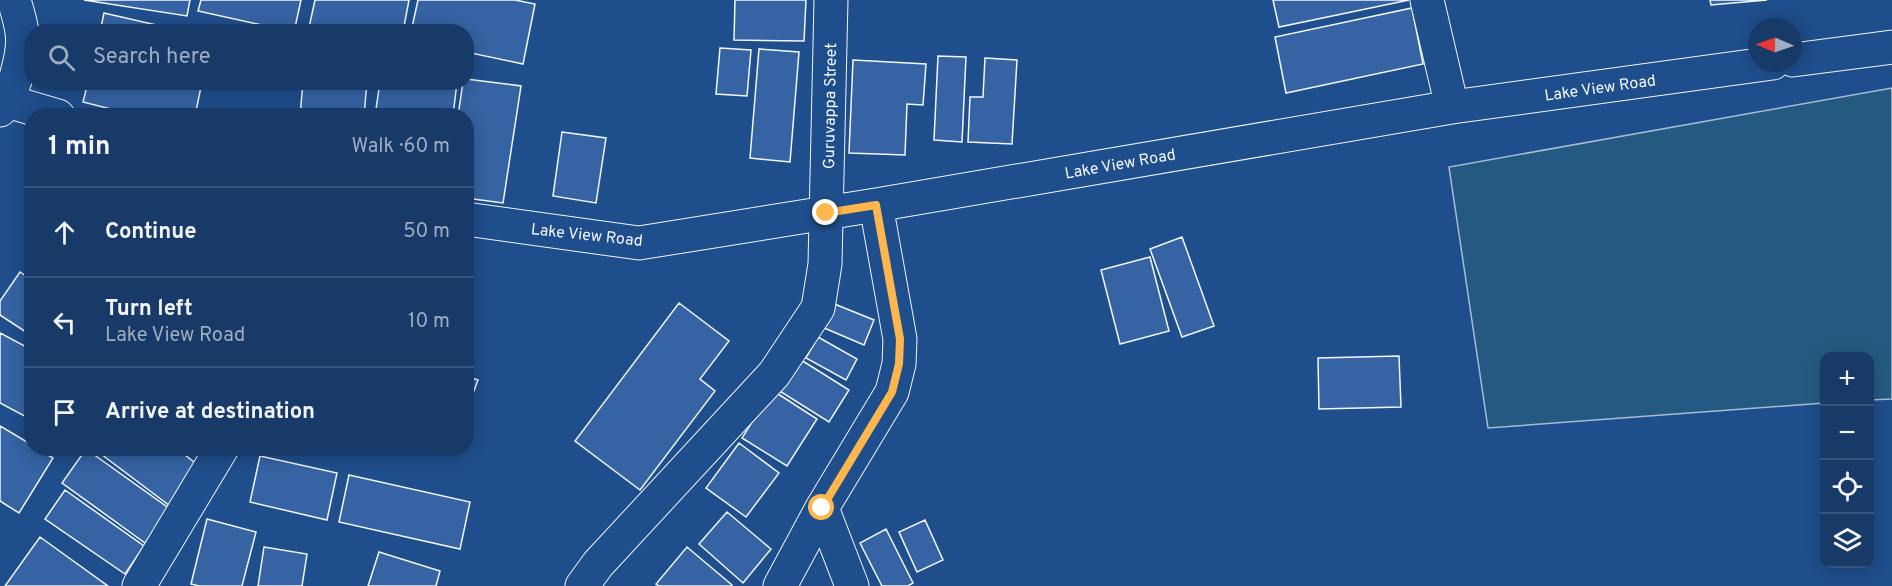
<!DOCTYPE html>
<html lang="en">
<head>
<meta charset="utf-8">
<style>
	body { margin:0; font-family:Overpass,sans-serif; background:#244571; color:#f1f3f6 }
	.controls { position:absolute; right:18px; bottom:18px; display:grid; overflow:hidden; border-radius:12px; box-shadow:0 3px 15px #0003 }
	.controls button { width:54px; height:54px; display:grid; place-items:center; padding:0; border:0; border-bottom:2px solid #36547d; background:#173a69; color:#f1f3f6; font:30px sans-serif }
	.compass { position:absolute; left:1748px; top:18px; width:54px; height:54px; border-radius:50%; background:#173a69; box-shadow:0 3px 15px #0003; rotate:272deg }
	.stop { position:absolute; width:18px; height:18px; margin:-14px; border:4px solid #ffb74d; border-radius:50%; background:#fff }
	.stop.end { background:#ffb74d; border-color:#fff; box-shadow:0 2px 6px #0008 }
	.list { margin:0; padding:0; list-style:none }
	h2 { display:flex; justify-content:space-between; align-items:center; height:78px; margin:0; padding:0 24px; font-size:26px }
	h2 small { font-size:20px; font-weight:400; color:#9eadc0 }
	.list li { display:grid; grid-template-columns:39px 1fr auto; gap:18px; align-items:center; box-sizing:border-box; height:90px; padding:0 24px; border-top:2px solid #36547d }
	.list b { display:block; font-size:22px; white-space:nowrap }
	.list p { margin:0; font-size:20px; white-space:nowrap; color:#9eadc0 }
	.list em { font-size:20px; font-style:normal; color:#9eadc0 }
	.icon { flex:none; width:33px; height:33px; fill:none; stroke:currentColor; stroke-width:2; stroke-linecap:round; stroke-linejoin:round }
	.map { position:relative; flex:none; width:1892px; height:586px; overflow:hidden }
	.search { position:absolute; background:#173a69; box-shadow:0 3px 15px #0003; left:24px; top:24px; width:450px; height:66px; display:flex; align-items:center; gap:15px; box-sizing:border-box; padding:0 21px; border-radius:24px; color:#9eadc0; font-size:22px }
	.panel { position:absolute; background:#173a69; box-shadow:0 3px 15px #0003; left:24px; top:108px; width:450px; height:348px; border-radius:24px }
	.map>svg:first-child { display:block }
	.green { fill:#245a82; stroke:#a8bbd7; stroke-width:1.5 }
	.building { fill:#3563a3; stroke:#f2f6ff; stroke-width:1.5 }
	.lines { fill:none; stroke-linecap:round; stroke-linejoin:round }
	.street-casing { stroke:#f2f6ff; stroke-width:35 }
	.secondary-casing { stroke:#f2f6ff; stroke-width:35 }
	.street { stroke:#1f4e8c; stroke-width:33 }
	.secondary { stroke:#1f4e8c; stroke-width:33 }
	.route { stroke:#ffb74d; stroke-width:8 }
	.labels { text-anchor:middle; stroke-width:4.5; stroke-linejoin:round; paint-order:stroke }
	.street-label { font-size:16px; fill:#f2f6ff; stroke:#1f4e8c }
</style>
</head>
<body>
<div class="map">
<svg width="1892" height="586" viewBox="0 0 1892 586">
	<rect width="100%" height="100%" fill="#1f4e8c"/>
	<path class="green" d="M1892,88V399L1870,400V356H1824V403L1488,428L1449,167Z"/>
	<path class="building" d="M84,0H190L187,16Z
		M201,0H301L294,32L198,11Z
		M315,0H409L403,32H308Z
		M418,0H515L535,4L523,64L466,52V32H411Z
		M735,0H806L804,41L734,40Z
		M1273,0H1409L1279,27Z
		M1710,0H1767L1711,5Z
		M1412,8L1423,64L1286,93L1275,37Z
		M104,13L187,32H100Z
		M720,48L751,50L747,96L716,94Z
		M759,49L799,52L790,162L750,158Z
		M938,56L966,57L962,142L934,140Z
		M985,58L1017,60L1012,144L968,142L970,97H983Z
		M853,60L926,64L923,105L907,104L905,155L849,153Z
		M466,79L521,86L503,203L466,198V116H458L463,82H466Z
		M88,82H202L195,116H138L83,102Z
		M303,82H367L364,116H300Z
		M380,82H457L453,116H375Z
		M562,132L606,138L596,203L553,196Z
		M1182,237L1214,326L1182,337L1150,249Z
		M1150,257L1169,331L1120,344L1101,270Z
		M20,272L32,280V336L0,315V301Z
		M679,303L729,341L700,379L715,391L640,490L575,441Z
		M832,303L874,320L864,345L822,327Z
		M0,333L32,350V420L0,403Z
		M818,337L857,359L846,380L806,358Z
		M1399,356L1401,407L1319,409L1318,358Z
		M798,358L849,390L829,422L778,390Z
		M466,376L478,380L466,412Z
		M772,390L817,419L787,466L742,438Z
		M0,426L32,445V448H37L53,458L19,513L0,501Z
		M739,443L779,473L746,517L706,488Z
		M93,448H176L199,466L170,506Z
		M86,449L170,509L145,543L62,483Z
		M260,456L337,473L327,520L250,502Z
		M349,475L470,502L460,549L339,522Z
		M65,490L144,546L125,574L45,519Z
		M727,512L771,549L743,583L699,544Z
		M207,519L256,532L242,586H199L191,584Z
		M925,520L943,560L917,572L899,532Z
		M886,529L913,583L908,586H882L860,543Z
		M40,537L108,586H5Z
		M264,547L307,554L302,586H258Z
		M687,547L732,585L731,586H659L656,584Z
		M379,552L440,571L436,586H368Z"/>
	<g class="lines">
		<defs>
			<path id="street" d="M1427,0L1452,107
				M1793,60L1892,47
				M7,101L58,116
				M466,219L639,243L876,205L1452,107L1773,63
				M822,508L852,586
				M139,586L222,448
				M582,586L598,564L774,374L818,308L825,264L831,0
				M780,586L822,508L892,392L899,364L900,339L876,205"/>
			<path id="secondary" d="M0,110C13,97 25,51 22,33C21,22 17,11 14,0"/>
		</defs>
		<use href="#street" class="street-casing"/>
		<use href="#secondary" class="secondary-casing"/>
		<use href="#street" class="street"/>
		<use href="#secondary" class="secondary"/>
	</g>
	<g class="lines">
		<path class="route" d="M822,508L892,392L899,364L900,339L876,205L826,213"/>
	</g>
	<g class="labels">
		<g class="street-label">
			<text transform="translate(1600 87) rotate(-8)" y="6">Lake View Road</text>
			<text transform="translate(829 106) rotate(-89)" y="6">Guruvappa Street</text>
			<text transform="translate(1120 163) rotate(-10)" y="6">Lake View Road</text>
			<text transform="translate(587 234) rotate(6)" y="6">Lake View Road</text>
		</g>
	</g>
</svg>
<div class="controls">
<button>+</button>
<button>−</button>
<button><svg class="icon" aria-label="locate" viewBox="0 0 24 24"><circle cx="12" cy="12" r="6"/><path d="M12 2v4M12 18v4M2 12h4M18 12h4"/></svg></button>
<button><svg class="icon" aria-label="layers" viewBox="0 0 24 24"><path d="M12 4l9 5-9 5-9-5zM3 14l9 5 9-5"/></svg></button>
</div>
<svg class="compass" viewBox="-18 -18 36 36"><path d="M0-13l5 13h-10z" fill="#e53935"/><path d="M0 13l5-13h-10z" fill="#9eadc0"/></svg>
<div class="stop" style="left:822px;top:508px"></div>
<div class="stop end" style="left:826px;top:213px"></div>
<div class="search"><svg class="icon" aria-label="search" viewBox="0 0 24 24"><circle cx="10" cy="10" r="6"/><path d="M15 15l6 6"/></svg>Search here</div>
<section class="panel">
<h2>1 min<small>Walk · 60 m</small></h2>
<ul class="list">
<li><svg class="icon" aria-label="ahead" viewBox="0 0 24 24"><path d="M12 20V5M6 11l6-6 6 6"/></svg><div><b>Continue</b></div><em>50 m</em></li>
<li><svg class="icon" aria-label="left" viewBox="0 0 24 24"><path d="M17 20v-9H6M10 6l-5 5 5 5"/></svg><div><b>Turn left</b><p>Lake View Road</p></div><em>10 m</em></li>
<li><svg class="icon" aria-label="arrive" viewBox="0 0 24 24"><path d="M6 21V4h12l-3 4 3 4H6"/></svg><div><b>Arrive at destination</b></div></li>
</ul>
</section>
</div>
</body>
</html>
